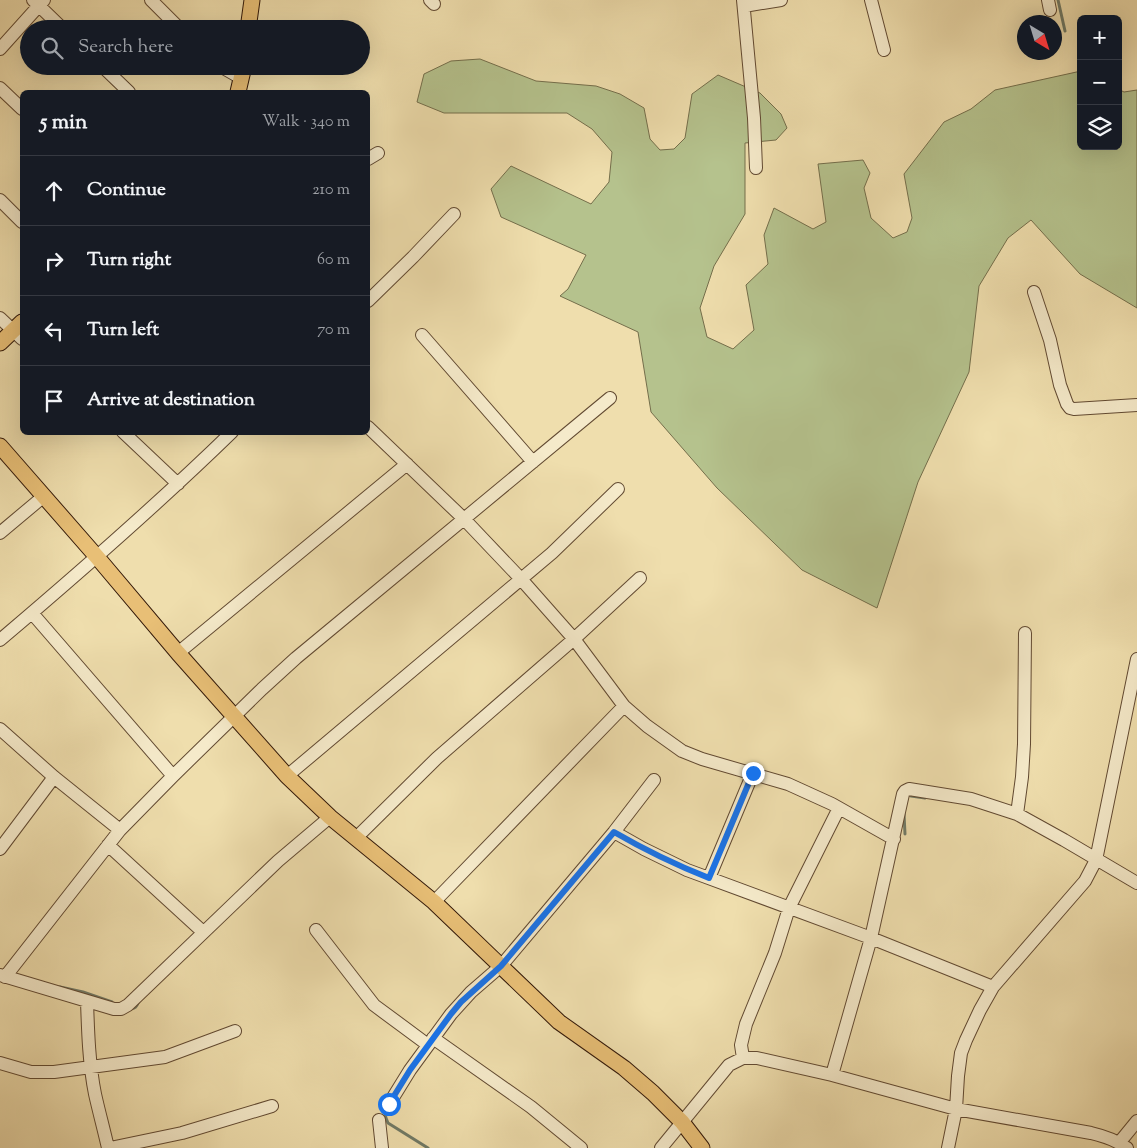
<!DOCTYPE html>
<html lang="en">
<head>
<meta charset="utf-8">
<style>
	body { margin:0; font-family:"Sorts Mill Goudy",serif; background:#242831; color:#f1f3f6 }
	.controls { position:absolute; right:15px; top:15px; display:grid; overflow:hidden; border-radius:8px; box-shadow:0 5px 20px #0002 }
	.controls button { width:45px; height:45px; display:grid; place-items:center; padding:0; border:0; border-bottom:1px solid #363941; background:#171b24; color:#f1f3f6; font:25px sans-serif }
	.compass { position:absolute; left:1017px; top:15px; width:45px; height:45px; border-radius:50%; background:#171b24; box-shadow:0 5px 20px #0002; rotate:142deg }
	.stop { position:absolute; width:15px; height:15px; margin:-11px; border:4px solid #1a73e8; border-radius:50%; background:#fff }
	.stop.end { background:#1a73e8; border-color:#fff; box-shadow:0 1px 5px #0008 }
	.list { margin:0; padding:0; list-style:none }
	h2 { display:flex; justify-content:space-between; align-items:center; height:65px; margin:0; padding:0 20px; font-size:21px }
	h2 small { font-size:16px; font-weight:400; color:#9ea1a6 }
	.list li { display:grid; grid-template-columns:32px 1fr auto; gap:15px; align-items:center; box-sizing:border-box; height:70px; padding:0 20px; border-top:1px solid #363941 }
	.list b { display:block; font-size:19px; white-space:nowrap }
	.list em { font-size:16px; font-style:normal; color:#9ea1a6 }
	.icon { flex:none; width:28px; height:28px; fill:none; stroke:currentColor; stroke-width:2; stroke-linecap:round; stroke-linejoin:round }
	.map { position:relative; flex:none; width:1137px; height:1148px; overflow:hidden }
	.search { position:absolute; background:#171b24; box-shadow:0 5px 20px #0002; left:20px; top:20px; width:350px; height:55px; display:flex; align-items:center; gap:12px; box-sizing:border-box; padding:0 18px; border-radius:28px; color:#9ea1a6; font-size:19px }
	.panel { position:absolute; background:#171b24; box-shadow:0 5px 20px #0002; left:20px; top:90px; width:350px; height:345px; border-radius:8px }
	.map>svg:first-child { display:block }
	.green { fill:#b5c28d; stroke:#746e4b }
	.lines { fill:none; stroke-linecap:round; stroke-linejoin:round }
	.stream { stroke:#717b67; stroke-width:3 }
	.minor-casing { stroke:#624a32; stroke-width:14 }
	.major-casing { stroke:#331909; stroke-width:17 }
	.minor { stroke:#f5eaca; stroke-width:12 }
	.major { stroke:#e8bf76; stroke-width:15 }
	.route { stroke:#1a73e8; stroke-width:6 }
</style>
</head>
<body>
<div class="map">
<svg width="1137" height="1148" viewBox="0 0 1137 1148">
	<rect width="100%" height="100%" fill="#efdead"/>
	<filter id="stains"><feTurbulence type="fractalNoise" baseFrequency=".004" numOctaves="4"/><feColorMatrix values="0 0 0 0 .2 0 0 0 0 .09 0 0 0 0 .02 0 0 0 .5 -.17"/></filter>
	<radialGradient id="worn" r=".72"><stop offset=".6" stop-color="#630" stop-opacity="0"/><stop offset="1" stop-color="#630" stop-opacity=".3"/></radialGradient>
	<path class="green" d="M480,59L536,81L596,86L620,94L644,108L650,139L660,150L674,149L685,138L692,94L718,75L760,93L781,114L787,128L776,140L745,143V214L714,266L700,308L707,337L733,349L754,330L746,285L768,264L764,235L774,208L813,229L826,222L818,164L863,160L870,173L864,188L871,218L893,238L907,232L912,218L904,174L944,122L971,109L995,90L1081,71V146H1118V89L1124,92L1137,90V308L1080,274L1031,220L1008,238L979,286L969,372L918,482L877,608L802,570L717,488L651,412L638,332L560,296L568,289L586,255L501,217L491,189L511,166L591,204L609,182L612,152L592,129L567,113H444L417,102L424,74L451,61Z"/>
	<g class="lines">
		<path class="stream" d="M1058,0L1065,31
			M911,796L925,798
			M904,814L905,834
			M60,987L83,992L112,1002
			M129,1008C135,1010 137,1006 139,1001
			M383,1105L386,1118L388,1123L428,1148"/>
		<defs>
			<path id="minor" d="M33,0L63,29
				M151,0L180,29
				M430,0L434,4
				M743,0L754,118L756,168
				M871,0L884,50
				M1048,0L1050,10
				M744,6L781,0
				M0,49L44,0
				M102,66L129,92
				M220,66L241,78
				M0,88L22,109
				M368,159L378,153
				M0,200L22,222
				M1034,292L1050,340L1060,385L1067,404L1070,408L1074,409L1137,405
				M368,301L413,257L454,214
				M0,318L22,339
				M422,335L533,462
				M368,427L464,519L521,579L574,639L624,706L647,726L682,751L702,759L788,784L832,804L894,839
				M123,432L178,484
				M0,533L44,496
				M32,613L173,776
				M0,640C79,573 157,505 232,432
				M178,653L407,464
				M0,729L54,777L120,830
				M287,776L552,553L618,489
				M1017,814L1022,777L1024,744L1025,633
				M614,832L644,849L687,870L871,938L993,987
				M356,838L437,758L574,639L640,578
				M108,845L203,932
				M0,849L54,777
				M709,878L753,773
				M434,902L624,706
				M316,930L374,1005L428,1045
				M0,975L114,1009H121L128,1005L278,861L330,817
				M5,977L120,830L173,776L262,689L296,658L610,398
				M87,1001C88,1032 89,1064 95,1094C99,1112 104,1130 108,1148
				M433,1038L531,1107L581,1148
				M743,1058L741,1045L746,1024L775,953L789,908L839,808
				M0,1063L31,1072H54L165,1057L235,1031
				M832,1075L871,938L903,794L905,791L909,789L971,799L1017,814L1064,840L1137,883
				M389,1104L410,1070L451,1014L471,992L501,966L614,832L654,780
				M379,1120L382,1148
				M1119,1143L1137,1121
				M110,1148L182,1133L272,1106
				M661,1148L729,1065L743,1058H757L832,1075L956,1109L1091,1133C1104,1136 1116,1140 1127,1148
				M948,1148L956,1109L958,1076L961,1053L966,1040L980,1010L993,987L1085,881L1096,860L1137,659"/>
			<path id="major" d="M248,29L252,0
				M238,92L244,66
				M0,343L22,322
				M0,446L97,557L178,653L287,776L330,817L434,902L559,1022L624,1068L653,1093L682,1122L702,1148"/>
		</defs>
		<use href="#minor" class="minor-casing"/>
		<use href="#major" class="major-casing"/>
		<use href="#minor" class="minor"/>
		<use href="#major" class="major"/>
	</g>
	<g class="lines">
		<path class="route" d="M389,1104L410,1070L451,1014L461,1002L501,966L614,832C645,850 676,865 709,878L753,773"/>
	</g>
	<rect width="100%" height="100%" filter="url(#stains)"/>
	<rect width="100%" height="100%" fill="url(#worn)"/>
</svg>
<div class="controls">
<button>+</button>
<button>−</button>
<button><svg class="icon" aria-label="layers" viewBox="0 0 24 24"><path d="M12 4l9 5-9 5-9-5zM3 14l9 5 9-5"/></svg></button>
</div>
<svg class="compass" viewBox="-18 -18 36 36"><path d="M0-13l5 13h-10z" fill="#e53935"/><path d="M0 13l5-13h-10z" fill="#9ea1a6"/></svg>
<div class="stop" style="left:389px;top:1104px"></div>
<div class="stop end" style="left:753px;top:773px"></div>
<div class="search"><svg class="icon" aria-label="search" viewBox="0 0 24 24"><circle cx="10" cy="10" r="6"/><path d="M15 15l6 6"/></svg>Search here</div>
<section class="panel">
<h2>5 min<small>Walk · 340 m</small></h2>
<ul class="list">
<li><svg class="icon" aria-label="ahead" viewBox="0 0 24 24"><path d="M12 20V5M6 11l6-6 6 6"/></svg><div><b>Continue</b></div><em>210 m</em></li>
<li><svg class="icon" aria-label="right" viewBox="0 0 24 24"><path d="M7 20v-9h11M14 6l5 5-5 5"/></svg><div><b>Turn right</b></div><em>60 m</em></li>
<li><svg class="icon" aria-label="left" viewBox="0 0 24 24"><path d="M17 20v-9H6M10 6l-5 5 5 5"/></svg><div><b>Turn left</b></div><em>70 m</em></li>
<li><svg class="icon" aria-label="arrive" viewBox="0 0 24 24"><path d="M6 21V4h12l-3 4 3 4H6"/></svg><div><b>Arrive at destination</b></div></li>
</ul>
</section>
</div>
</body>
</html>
